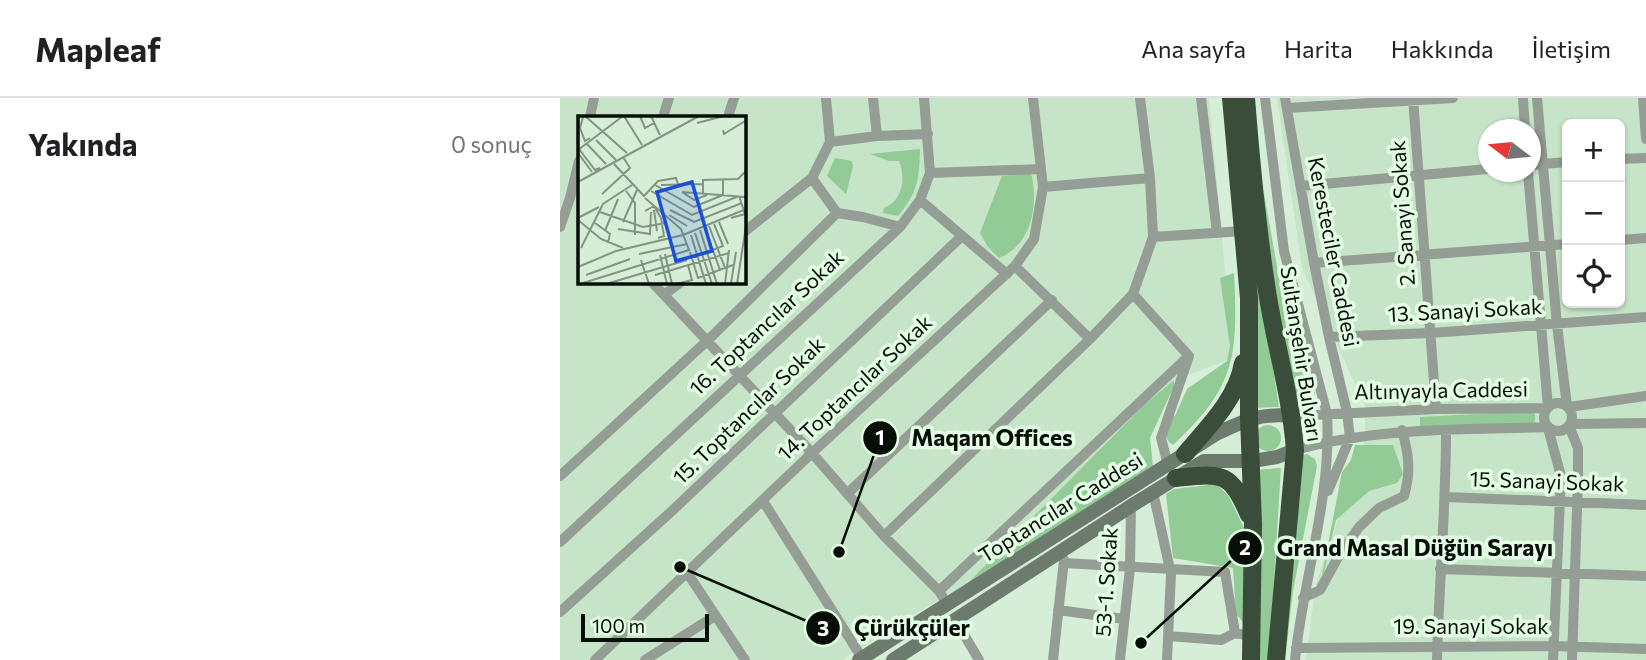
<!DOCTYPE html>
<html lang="tr">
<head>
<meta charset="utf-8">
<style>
	body { margin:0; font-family:Commissioner,sans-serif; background:#f2f2f2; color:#202124 }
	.controls { position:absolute; right:21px; top:21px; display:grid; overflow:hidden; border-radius:10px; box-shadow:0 2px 5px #0004 }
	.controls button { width:63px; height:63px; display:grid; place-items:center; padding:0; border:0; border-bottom:2px solid #e0e0e0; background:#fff; color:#202124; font:35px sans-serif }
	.compass { position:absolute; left:918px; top:21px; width:63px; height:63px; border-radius:50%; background:#fff; box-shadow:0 2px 5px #0004; rotate:286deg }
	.scale { position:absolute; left:21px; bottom:18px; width:128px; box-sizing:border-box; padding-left:7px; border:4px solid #060e07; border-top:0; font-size:19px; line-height:24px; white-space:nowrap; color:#060e07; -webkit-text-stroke:5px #e3fce4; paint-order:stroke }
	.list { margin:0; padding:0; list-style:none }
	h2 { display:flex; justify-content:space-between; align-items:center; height:91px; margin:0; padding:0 28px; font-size:30px }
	h2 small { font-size:23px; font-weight:400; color:#757577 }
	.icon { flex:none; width:38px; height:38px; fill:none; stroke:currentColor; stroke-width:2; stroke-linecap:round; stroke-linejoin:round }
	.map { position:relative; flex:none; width:1086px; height:562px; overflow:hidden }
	header { display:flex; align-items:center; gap:42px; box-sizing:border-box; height:98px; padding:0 35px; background:#fff; border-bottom:2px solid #e0e0e0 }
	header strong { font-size:33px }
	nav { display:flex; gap:38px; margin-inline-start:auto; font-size:24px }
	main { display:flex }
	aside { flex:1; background:#fff }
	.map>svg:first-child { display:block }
	.built { fill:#c6e4c7; fill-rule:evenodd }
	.green { fill:#92cb95 }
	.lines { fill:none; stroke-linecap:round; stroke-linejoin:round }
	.street { stroke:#949e94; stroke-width:10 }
	.secondary { stroke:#6c7b6d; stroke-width:14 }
	.highway { stroke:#394d3a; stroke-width:18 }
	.labels { text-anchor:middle; stroke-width:7; stroke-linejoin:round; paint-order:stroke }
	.street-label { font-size:21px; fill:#060e07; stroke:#e3fce4 }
	.inset-road { fill:none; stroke:#839484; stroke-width:2 }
	.view { fill:#1d4ed8; fill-opacity:0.15; stroke:#1d4ed8; stroke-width:3.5 }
	.inset-edge { fill:none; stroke:#060e07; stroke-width:3.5 }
	.leader { fill:none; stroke:#060e07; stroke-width:2.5 }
	.callout-dot { fill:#060e07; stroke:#e3fce4; stroke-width:2.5 }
	.mark-label { font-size:21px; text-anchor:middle; font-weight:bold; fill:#fff }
	.callout-label { font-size:23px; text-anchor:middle; font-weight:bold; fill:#060e07; stroke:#e3fce4; stroke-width:7; stroke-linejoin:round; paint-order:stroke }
</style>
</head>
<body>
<header>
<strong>Mapleaf</strong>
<nav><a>Ana sayfa</a><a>Harita</a><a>Hakkında</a><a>İletişim</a></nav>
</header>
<main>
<aside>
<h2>Yakında<small>0 sonuç</small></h2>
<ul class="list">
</ul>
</aside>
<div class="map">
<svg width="1086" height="562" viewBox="0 0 1086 562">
	<rect width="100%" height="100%" fill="#d6eed7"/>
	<path class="built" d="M0,0H649L673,260L614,282L401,492L374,504L282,562H0ZM19,19H184V184H19Z
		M717,0H1086V562H746L756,485L805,342V308L742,170ZM1007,26H1060V205H1007ZM928,32H970V74H928Z"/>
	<path class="green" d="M360,51C359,82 358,94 338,118L323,115L324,110C343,102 346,81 339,63H329L310,56Z
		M275,60L292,63L293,69L286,96L267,78Z
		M471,75C479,106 472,147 439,160L428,149L420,135L442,78Z
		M698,96H704L720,185L755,295L752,303L747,309H737L731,304Z
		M689,114L719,309L692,310Z
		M674,175C678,258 676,289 613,347C602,342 608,329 610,320L615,318L627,291L667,263L670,248L660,180Z
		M614,282V288L590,340L593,368L401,492L583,308Z
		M972,313L975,317V329L860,328V319Z
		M695 340a13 13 0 1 1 26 0a13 13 0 1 1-26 0Z
		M795,347H833L843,376L837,385L809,393L776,422L764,474L762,477L782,374L791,362Z
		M747,356L755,361L757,368L733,493L725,562H721L740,358Z
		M721,370L709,562H700L695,372Z
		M657,386L669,399L685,432L684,525L676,516L673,470L613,460L606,396L614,391Z"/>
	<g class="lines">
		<path class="street" d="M313,0L317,38
			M641,0L657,135
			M705,0L724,153L767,316C772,400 743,480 735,562
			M725,0L754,165L769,239L787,314L790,340L768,393
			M853,0L876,311
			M963,0L965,32
			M977,0L997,227L1007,308
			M1083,0L1086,41
			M727,10L893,0
			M30,19L34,0
			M103,19L109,0
			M168,19L174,0
			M270,44L317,38L368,36
			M1060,61L1086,60
			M970,67L1007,64
			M968,74L988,309
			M370,75L481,71
			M252,80L277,115L303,119L340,129
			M741,88L928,71
			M483,89L590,80
			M360,102L447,176
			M0,129L10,100L19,63
			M184,134L252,80L270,44L266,0
			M593,139L683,133
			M1060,142L1086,140
			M754,165L1007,146
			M455,168L530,241
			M92,184L252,355L324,438L379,493L387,506
			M105,196L121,184
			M573,196L629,258L601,340L608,367
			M769,239L871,235L1086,219
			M984 319a14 14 0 1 1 28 0a14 14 0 1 1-28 0Z
			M1009,309L1086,298
			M733,318L876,311L987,310
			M1011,326L1086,325
			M1009,328L1018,350V382L1012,562
			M988,330L1001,378L993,562
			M735,352C818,329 903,332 988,329
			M0,378L147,243L277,115
			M593,394L611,476L607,562
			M288,395L492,202
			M886,399L1086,407
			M203,403L302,560
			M324,438L530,241L573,196L593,139L590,80L580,0
			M0,444L340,129L360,102L370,75L364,0
			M504,465L665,474L675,535L691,538
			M880,471L1086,478
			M128,476L185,562
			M379,493L629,258
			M743,500L760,492L777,461L799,429L819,410L844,398C851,374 849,357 842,332
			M498,512L564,521
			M0,514L113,412L402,138
			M396,523L419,562
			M608,538L661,542L675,535
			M736,550L994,548L1086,551
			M35,562L252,355L455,168L474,141L483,89L473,0
			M85,562L155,518
			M493,562L504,462
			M560,562L570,470L571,408
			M877,562C879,485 886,409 886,333"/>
		<path class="secondary" d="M299,562L656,336C685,322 700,315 733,318
			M333,562L571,408L644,363H692L717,359L735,352"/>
		<path class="highway" d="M671,0L689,200V320L693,426L691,562
			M686,0C691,64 697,129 707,193C715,246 731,298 735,352L716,562
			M625,356C648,329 677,301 683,265
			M616,380C662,375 670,373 689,417"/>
	</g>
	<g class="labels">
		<g class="street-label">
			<text transform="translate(843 115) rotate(-94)" y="7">2. Sanayi Sokak</text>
			<text transform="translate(773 154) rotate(79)" y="7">Keresteciler Caddesi</text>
			<text transform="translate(905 213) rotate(-3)" y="7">13. Sanayi Sokak</text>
			<text transform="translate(207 225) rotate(-43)" y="7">16. Toptancılar Sokak</text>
			<text transform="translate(741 256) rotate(81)" y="7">Sultanşehir Bulvarı</text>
			<text transform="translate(295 290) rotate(-43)" y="7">14. Toptancılar Sokak</text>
			<text transform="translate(881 293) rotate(-1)" y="7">Altınyayla Caddesi</text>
			<text transform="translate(189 313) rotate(-44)" y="7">15. Toptancılar Sokak</text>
			<text transform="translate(987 384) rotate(2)" y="7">15. Sanayi Sokak</text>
			<text transform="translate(501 410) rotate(-32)" y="7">Toptancılar Caddesi</text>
			<text transform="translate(547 484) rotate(-86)" y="7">53-1. Sokak</text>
			<text x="911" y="536">19. Sanayi Sokak</text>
		</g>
	</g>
	<g transform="translate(18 18)">
		<rect width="168" height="168" fill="#d6eed7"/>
		<path class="inset-road" d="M7,0L49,37M46,0L64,29M62,0L67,12L76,7M73,0L82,19M5,1L2,12L7,25L12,22M119,7L146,0M145,14L146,18L167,5M18,24L38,44M9,28L28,48M1,33L17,54L22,52M0,34L45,0M0,37L14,56M36,48L66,80L80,65L98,62L100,68M0,66L121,0M77,69L116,91L145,79V64M83,69L125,68M48,75L57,87V119M73,75L114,99L161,80M104,76L167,81M104,76L116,84L129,79M24,78L52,52L45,41M125,78V64L160,63L168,55M76,94L79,115M92,94L116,106L164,87M67,95L76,90L83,102L86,120L80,122M22,96L65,111L88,107M91,99L109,110M0,102L21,91M153,102L167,98L161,80M0,104L23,123L45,132M45,106L59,74M141,106L150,128M17,107L32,118L30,127M131,110L147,152M127,112L142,154M40,113L72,118L73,96M122,114L139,168M27,115L40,83M117,117L134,168M113,119L128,168M3,132L25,88L54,69M112,136L120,162L155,149M61,138L109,128M87,138L94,168M82,139L89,168M116,141L145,130L136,108M63,144L71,168M0,151L38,135L105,119L168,93M8,159L52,143M77,159L151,137M5,167L111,134L103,113L67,82M153,167L158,136M28,168L109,144M98,168L114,164L110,149M147,168L151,134M159,168L168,110"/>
		<path class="view" d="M114,66L134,135L98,145L79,76Z"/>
		<rect width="168" height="168" class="inset-edge"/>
	</g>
	<path class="leader" d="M279 454L320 340M581 545L685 450M120 469L263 530"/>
	<g class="callout-dot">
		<circle cx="279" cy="454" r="7"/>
		<circle cx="581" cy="545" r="7"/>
		<circle cx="120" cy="469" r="7"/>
		<circle cx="320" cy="340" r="18"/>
		<circle cx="685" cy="450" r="18"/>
		<circle cx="263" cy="530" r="18"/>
	</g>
	<g class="mark-label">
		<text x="320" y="347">1</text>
		<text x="685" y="457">2</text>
		<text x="263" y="538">3</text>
	</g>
	<g class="callout-label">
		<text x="432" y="348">Maqam Offices</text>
		<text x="855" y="458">Grand Masal Düğün Sarayı</text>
		<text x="352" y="538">Çürükçüler</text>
	</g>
</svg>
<div class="controls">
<button>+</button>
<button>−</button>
<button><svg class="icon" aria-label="locate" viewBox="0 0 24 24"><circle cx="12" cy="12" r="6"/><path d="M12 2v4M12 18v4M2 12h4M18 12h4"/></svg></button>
</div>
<svg class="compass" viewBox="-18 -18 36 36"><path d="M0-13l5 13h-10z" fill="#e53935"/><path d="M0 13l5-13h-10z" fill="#757577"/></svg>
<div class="scale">100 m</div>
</div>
</main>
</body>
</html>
